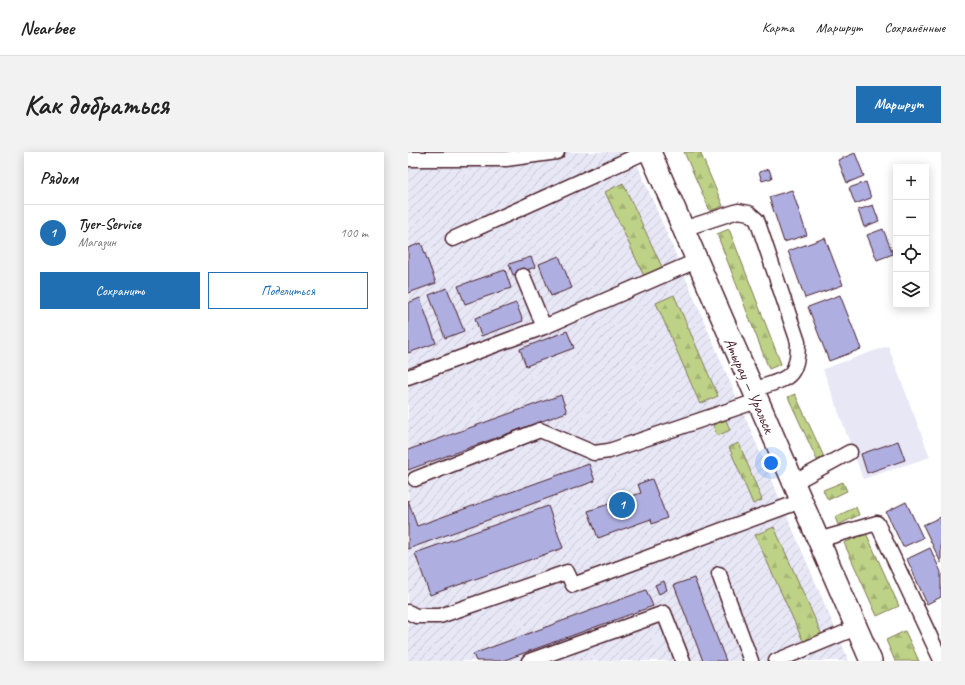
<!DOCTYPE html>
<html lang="ru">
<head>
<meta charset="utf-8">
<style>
	body { margin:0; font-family:Caveat,sans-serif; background:#f2f2f2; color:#222 }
	.controls { position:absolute; right:12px; top:12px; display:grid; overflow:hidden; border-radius:0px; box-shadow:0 2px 10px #0003 }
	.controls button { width:36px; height:36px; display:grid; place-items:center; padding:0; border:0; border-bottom:1px solid #e0e0e0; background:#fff; color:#222; font:20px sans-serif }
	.you { position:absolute; left:363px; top:311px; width:14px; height:14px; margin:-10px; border:3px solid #fff; border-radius:50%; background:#1a73e8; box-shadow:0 0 0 6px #1a73e833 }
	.badge { display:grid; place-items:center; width:26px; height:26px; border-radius:50%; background:#1f6fb2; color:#fff; font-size:13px; font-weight:700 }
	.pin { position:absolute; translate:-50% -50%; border:2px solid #fff; box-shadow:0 1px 4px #0006 }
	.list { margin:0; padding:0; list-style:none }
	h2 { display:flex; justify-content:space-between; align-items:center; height:52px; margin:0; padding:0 16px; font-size:17px }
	h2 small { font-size:13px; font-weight:400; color:#767676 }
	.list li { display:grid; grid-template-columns:26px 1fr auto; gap:12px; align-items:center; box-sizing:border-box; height:56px; padding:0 16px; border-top:1px solid #e0e0e0 }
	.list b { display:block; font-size:15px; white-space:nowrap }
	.list p { margin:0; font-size:13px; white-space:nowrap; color:#767676 }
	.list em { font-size:13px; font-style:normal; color:#767676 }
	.actions { display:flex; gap:8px; padding:12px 16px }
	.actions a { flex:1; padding:9px 0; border:1px solid #1f6fb2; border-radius:0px; text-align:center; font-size:14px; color:#1f6fb2 }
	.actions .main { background:#1f6fb2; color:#fff }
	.icon { flex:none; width:22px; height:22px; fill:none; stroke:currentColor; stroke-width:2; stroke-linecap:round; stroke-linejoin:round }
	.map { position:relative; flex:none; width:533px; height:509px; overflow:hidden; border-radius:0px }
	header { display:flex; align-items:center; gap:24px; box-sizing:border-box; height:56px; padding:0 20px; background:#fff; border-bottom:1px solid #e0e0e0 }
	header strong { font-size:19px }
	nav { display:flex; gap:22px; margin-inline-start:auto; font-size:14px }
	.intro { display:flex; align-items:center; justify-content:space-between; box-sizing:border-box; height:96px; padding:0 24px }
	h1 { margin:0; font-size:28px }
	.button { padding:10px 18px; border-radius:0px; background:#1f6fb2; color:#fff; font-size:14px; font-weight:700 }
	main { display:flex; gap:24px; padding:0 24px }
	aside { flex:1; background:#fff; border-radius:0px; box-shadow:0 2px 10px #0003 }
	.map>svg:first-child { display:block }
	.built { fill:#e7e7f6 }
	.industrial { fill:url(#industrial-furrows) }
	.forest { fill:url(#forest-firs); stroke:#847859 }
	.building { fill:#aeafe0; stroke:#4a1f2b }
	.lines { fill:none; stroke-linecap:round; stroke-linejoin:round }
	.minor-casing { stroke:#4a1f2b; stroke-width:17 }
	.highway-casing { stroke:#4a1f2b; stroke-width:24 }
	.minor { stroke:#fff; stroke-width:14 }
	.highway { stroke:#fff; stroke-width:21 }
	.labels { text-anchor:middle; stroke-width:4; stroke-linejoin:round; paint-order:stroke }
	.street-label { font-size:16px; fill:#4a1f2b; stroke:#fff }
</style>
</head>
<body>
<header>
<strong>Nearbee</strong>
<nav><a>Карта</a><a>Маршрут</a><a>Сохранённые</a></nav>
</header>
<div class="intro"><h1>Как добраться</h1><a class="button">Маршрут</a></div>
<main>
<aside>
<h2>Рядом<small></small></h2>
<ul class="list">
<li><span class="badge">1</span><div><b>Tyer-Service</b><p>Магазин</p></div><em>100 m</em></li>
</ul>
<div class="actions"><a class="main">Сохранить</a><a>Поделиться</a></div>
</aside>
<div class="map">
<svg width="533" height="509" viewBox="0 0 533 509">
	<defs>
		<pattern id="industrial-furrows" width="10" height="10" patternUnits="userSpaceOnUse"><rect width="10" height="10" fill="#e7e7f6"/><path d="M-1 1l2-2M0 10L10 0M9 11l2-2" fill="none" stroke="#c8c6d3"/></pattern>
		<pattern id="forest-firs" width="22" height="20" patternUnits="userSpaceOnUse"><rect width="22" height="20" fill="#bed287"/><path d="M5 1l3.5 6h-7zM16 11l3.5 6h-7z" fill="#a5b475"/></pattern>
	</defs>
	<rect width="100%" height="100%" fill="#fff"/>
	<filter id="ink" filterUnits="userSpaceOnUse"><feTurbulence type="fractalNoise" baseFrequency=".025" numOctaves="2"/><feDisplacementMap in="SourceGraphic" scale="8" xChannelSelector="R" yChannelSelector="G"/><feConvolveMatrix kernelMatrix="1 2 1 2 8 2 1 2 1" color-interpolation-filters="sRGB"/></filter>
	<g filter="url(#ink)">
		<path class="built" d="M480,194L522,305L455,327L415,217Z"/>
		<path class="industrial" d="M0,0H224L441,509H0Z"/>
		<path class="forest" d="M276,0H292L315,54L302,59Z
			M215,31L254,115L236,124L197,40Z
			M321,77L373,212L361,217L309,82Z
			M266,143L310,244L292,252L248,151Z
			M387,242L416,305L409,308L380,245Z
			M318,268L322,278L309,284L305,273Z
			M331,291L354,348L345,352L321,295Z
			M435,330L439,339L420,348L415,338Z
			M448,355L451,363L430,373L427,365Z
			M366,375L414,483L396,491L347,383Z
			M458,381L491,454L469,464L436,391Z
			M497,479L511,509H487L478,488Z"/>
		<path class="building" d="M447,1L456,24L439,31L430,8Z
			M361,17L364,26L354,29L351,20Z
			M458,30L463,46L447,52L441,36Z
			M384,38L399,83L376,90L361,45Z
			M465,53L471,69L456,75L450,58Z
			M475,77L485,102L469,108L459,83Z
			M417,86L435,133L397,146L380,99Z
			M13,91L28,131L0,141V96Z
			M151,104L164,136L143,144L131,112Z
			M123,105L127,115L105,123L101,112Z
			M97,118L103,136L57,152L50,134Z
			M39,136L56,179L37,186L21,143Z
			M432,143L453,197L421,209L400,155Z
			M12,146L28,191L0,201V151Z
			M108,151L115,169L73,184L67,166Z
			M159,179L166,196L118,214L112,197Z
			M153,243L159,260L0,318V298Z
			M490,289L497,308L459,321L453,302Z
			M181,312L187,329L0,397V348L9,374Z
			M244,327L259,366L244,372L243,367L190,386L180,359L233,341L230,332Z
			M498,350L515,386L495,395L478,360Z
			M140,354L155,396L22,443L7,401Z
			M533,365V411L515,373Z
			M522,396L533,420V445L519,452L499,407Z
			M286,426L318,509H295L266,433Z
			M256,429L259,438L251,442L247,433Z
			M238,438L245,454L94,509H68L65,502Z"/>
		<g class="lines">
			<defs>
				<path id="minor" d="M0,7H98L149,0
					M275,77L330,59L341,61L349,68L390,190C390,230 377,226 345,238
					M45,87L237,0
					M115,124L136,175
					M0,225L136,175L288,109
					M7,327L132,278L186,301L201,299L349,249
					M385,331L442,300
					M410,388L469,371L533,508
					M311,422L343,509
					M0,460L8,464H32L159,420L165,433L393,349
					M121,509L256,461L275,509
					M368,509L448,476"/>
				<path id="highway" d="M242,0L463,509"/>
			</defs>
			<use href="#minor" class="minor-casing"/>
			<use href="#highway" class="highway-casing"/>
			<use href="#minor" class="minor"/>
			<use href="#highway" class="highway"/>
		</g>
	</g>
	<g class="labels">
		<g class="street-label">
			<text transform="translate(342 233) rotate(66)" y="6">Атырау — Уральск</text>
		</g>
	</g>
</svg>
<div class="controls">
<button>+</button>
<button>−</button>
<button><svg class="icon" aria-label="locate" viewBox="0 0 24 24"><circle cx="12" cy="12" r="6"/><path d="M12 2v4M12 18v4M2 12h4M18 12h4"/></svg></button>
<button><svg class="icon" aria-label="layers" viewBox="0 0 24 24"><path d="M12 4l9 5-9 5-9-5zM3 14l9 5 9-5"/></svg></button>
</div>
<div class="you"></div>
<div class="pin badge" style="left:214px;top:353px">1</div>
</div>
</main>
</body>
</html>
